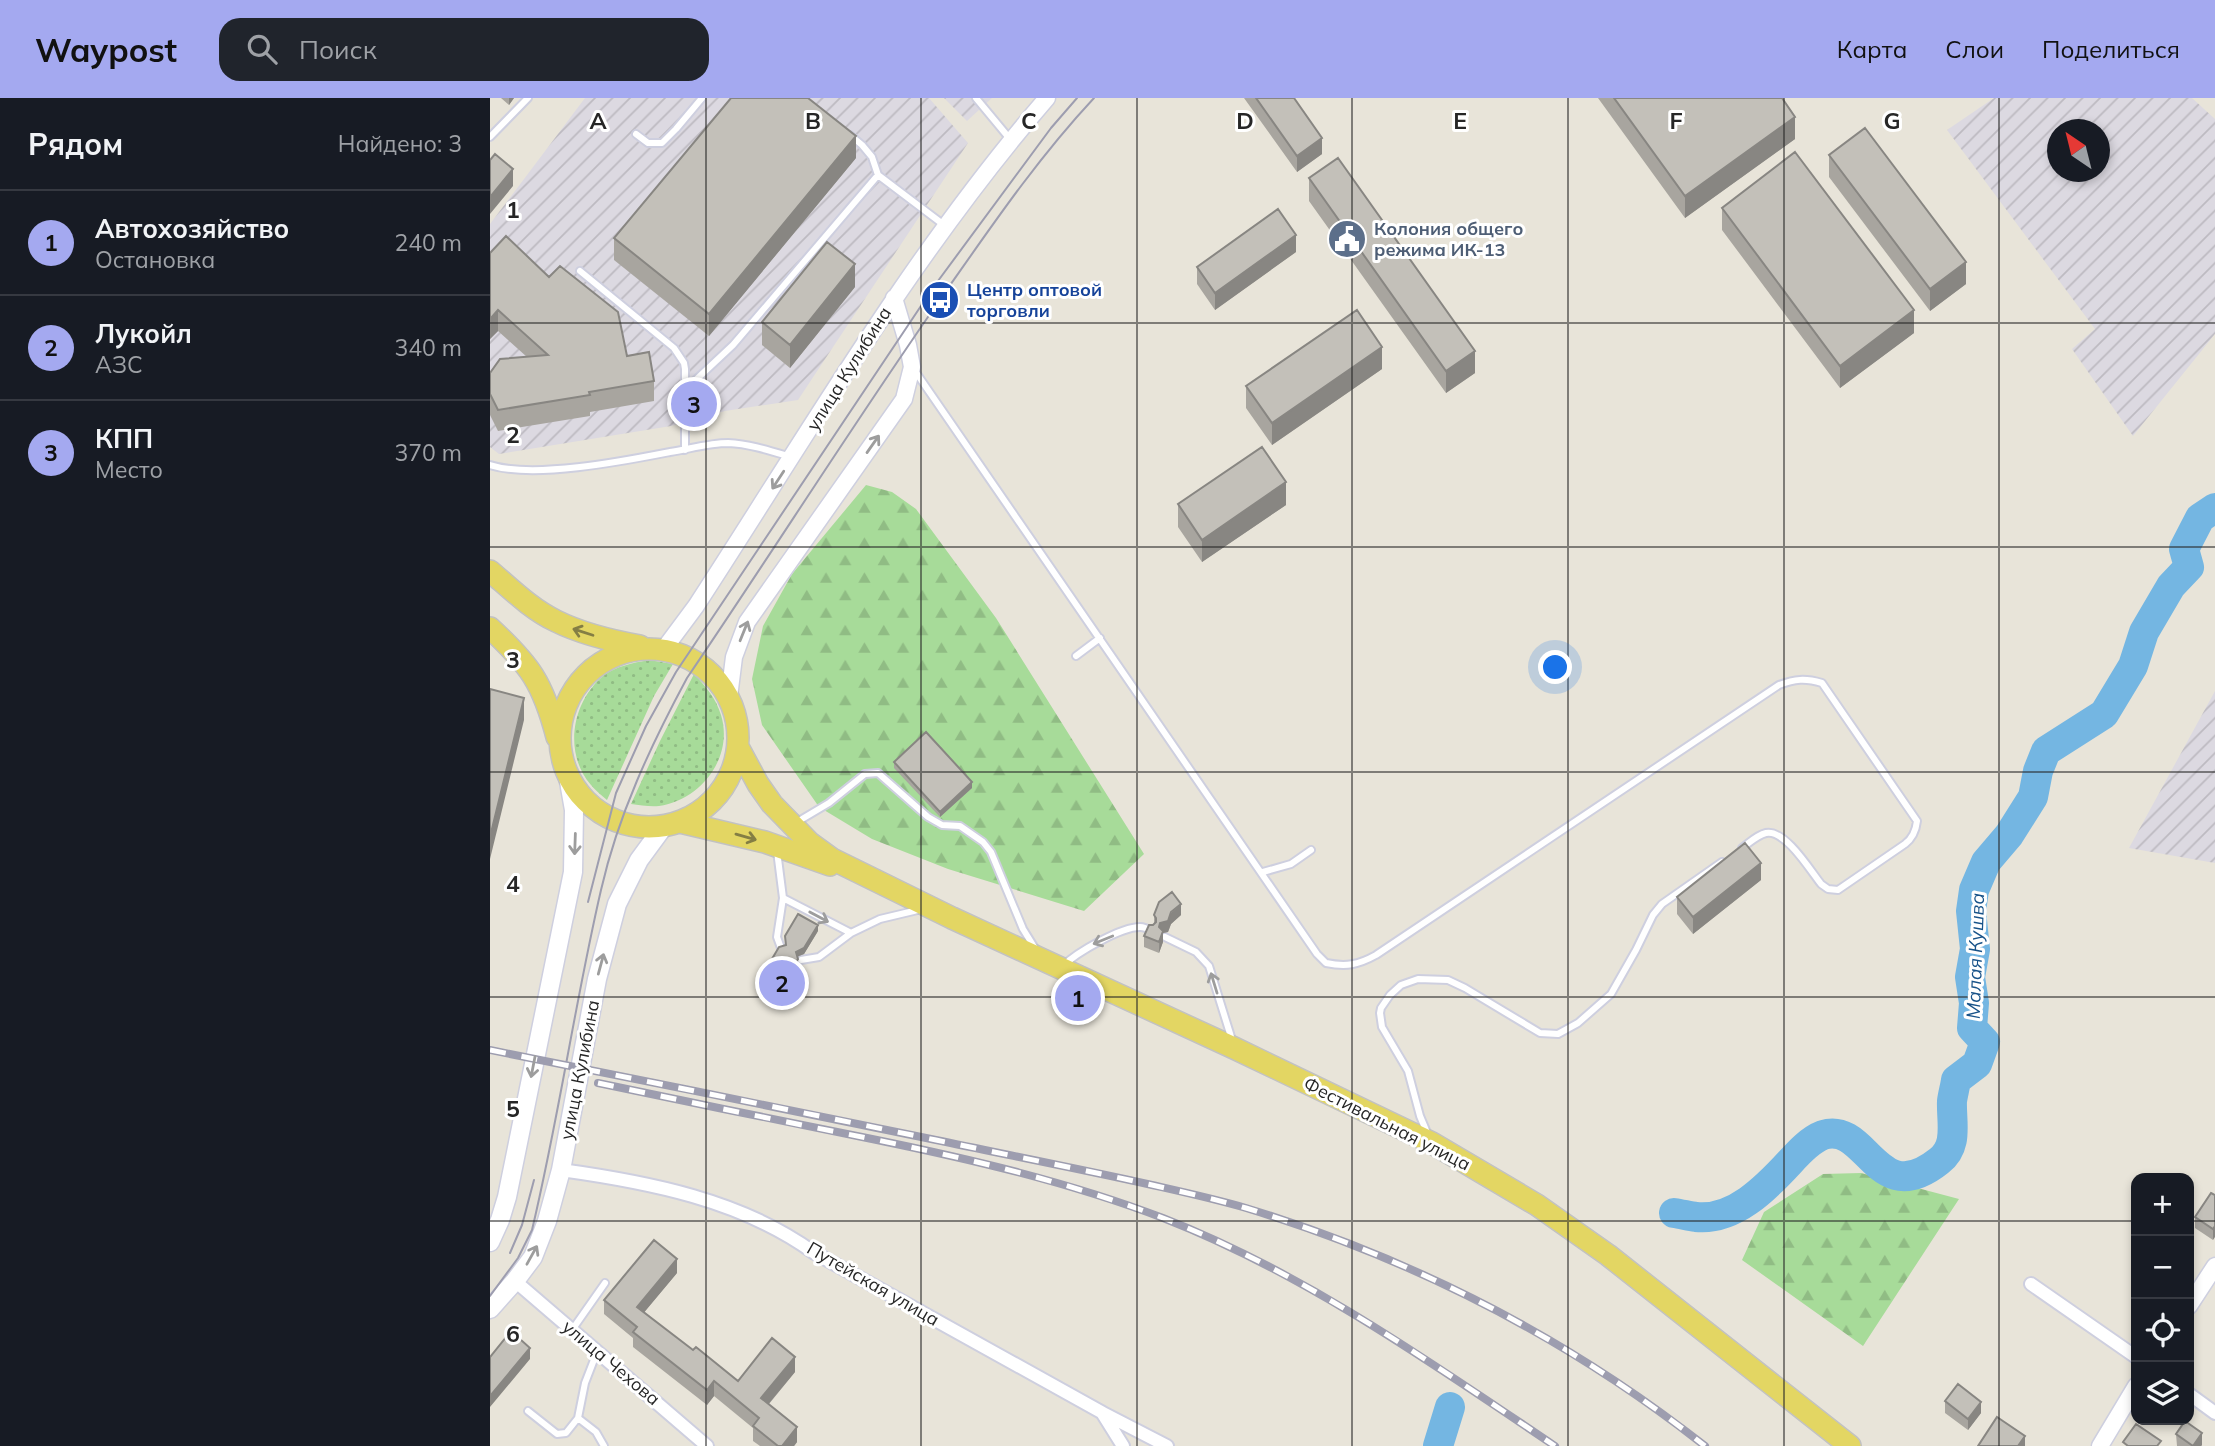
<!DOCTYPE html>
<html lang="ru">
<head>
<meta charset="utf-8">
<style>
	body { margin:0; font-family:Mulish,sans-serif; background:#20242c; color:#f1f3f6 }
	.controls { position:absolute; right:21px; bottom:21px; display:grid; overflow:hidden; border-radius:14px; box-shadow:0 4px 10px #0003 }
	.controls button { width:63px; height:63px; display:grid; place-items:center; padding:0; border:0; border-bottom:2px solid #363941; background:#171b24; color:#f1f3f6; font:35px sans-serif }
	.compass { position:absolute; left:1557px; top:21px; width:63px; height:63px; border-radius:50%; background:#171b24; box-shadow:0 4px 10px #0003; rotate:325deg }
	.you { position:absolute; left:1066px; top:570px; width:24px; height:24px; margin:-18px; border:5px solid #fff; border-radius:50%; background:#1a73e8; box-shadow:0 0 0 10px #1a73e833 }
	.badge { display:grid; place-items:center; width:46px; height:46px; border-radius:50%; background:#a4a9f0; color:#111; font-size:23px; font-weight:700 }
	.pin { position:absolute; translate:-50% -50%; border:4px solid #fff; box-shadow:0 2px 7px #0006 }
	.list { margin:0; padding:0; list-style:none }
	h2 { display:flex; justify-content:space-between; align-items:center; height:91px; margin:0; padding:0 28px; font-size:30px }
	h2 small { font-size:23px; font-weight:400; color:#9ea1a6 }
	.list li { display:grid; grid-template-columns:46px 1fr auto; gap:21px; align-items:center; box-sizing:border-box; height:105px; padding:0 28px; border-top:2px solid #363941 }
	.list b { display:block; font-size:26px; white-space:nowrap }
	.list p { margin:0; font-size:23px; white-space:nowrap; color:#9ea1a6 }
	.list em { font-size:23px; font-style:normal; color:#9ea1a6 }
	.icon { flex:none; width:38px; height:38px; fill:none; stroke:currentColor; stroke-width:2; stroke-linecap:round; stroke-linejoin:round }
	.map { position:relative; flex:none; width:1725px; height:1348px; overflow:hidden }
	header { display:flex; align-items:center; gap:42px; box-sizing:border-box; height:98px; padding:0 35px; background:#a4a9f0; color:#111 }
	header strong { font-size:33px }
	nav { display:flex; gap:38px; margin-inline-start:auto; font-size:24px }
	.search { width:490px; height:63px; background:#20242c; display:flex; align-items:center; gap:18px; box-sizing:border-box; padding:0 24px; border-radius:21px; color:#9ea1a6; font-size:26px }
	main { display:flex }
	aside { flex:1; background:#171b24 }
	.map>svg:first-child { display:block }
	.industrial { fill:url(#industrial-furrows); fill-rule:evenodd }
	.grass { fill:url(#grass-dots) }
	.forest { fill:url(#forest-firs) }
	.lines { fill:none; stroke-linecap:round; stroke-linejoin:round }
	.river { stroke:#74b6e2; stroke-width:30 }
	.service-casing { stroke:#cecfdf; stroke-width:10 }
	.minor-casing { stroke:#cecfdf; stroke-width:16 }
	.tertiary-casing { stroke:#cecfdf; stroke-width:19 }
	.secondary-casing { stroke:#cecfdf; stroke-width:21 }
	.primary-casing { stroke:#c2c2c2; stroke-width:24 }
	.service { stroke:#fff; stroke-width:6 }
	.minor { stroke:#fff; stroke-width:12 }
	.tertiary { stroke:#fff; stroke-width:16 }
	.secondary { stroke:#fff; stroke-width:18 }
	.primary { stroke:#e3d663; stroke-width:21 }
	.tram { stroke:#9d9daf; stroke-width:2 }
	.rail-casing { stroke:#9d9daf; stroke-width:8 }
	.rail { stroke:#fff; stroke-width:5; stroke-dasharray:16; stroke-linecap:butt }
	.wall { fill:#a8a59f }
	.shaded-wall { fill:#888682 }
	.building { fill:#c3c0b9; stroke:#888682; stroke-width:2 }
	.oneway { stroke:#9d9d9d }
	.oneway2 { stroke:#847e44 }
	.grid { fill:none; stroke:#262626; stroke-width:2; stroke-opacity:0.55 }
	.labels { text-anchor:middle; stroke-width:6; stroke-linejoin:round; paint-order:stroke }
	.service-label { font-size:18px; font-weight:bold; fill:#4e5e75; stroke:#fff; text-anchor:start }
	.transit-label { font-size:18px; font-weight:bold; fill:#164399; stroke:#fff; text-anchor:start }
	.street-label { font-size:18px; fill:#262626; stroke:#fff }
	.water-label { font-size:19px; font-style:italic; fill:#185389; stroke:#fff }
	.grid-label { font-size:23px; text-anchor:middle; font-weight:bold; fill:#262626; stroke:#fff; stroke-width:6; stroke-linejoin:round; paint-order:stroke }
</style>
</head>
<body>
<header>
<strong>Waypost</strong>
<div class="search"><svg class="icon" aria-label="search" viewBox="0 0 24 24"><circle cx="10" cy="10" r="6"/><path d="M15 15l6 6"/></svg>Поиск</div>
<nav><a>Карта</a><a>Слои</a><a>Поделиться</a></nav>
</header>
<main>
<aside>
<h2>Рядом<small>Найдено: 3</small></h2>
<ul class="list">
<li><span class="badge">1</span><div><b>Автохозяйство</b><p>Остановка</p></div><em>240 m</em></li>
<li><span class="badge">2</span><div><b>Лукойл</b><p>АЗС</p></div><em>340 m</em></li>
<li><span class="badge">3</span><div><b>КПП</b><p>Место</p></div><em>370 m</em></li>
</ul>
</aside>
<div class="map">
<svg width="1725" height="1348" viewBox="0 0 1725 1348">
	<defs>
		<pattern id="industrial-furrows" width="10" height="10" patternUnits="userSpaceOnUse" patternTransform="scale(1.75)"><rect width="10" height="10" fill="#dcd9e1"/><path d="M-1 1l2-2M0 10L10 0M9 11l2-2" fill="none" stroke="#bdbac1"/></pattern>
		<pattern id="grass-dots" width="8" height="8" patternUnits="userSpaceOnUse" patternTransform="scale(1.75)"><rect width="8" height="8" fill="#a7db99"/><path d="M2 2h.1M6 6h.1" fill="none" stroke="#90bc84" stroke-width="1.8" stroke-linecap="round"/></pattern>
		<pattern id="forest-firs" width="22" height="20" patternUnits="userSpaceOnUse" patternTransform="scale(1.75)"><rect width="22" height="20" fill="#a7db99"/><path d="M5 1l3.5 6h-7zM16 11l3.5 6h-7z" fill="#90bc84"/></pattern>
	</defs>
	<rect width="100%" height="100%" fill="#e8e4d9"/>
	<path class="industrial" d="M95,0H439L478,45L308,302L235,313L181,328L9,356L0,349V126Z
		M454,0H502L477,23Z
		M1504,0H1702L1725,21V236L1643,338L1582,251L1605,231L1457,32ZM1568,32H1610V74H1568Z
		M1725,593V765L1639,750Z"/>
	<path class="grass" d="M159,562L183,566L164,598L117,702C111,697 105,692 101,687C73,655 82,604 113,578C126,568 143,565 159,562Z
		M204,576C216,589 226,600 231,617C244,659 211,702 169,708C160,709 150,707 141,706L170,643Z"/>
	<path class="forest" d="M376,387L402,394L426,411L506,520L654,756L594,813L458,771L382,741L329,709L272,627L262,581L273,528L302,476Z
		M1371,1075L1469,1101L1373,1248L1252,1162L1274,1114L1333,1076Z"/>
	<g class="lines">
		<path class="river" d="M1184,1115C1191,1116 1199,1118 1206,1119C1244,1123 1276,1090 1300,1064C1309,1054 1320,1042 1333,1037C1378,1023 1386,1113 1449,1063C1469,1048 1461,1024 1462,1003C1463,996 1465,989 1466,982L1487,966L1495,944L1482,930L1484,905L1480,879L1485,851L1481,813L1484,792L1496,764L1519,737L1543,699L1548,673L1556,653L1614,616L1643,568L1654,534L1681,488L1699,469L1694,451L1710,420L1725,410
			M948,1348L960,1309"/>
		<defs>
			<path id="service" d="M486,0L520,41
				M146,36L158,45H172L186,31L212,0
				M360,37L372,47L382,59L388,77L454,127
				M0,39L38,0
				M90,173L184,250L194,265L195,271V352
				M425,273L827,856L836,865C856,869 868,867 886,857L1289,587C1305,581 1315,580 1332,585L1427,723C1426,732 1423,740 1415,746L1348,792L1338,791L1331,786C1320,772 1295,731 1276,735C1267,737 1259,745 1252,750
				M195,292L243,247L388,77
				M0,367C44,381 134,363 180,354C199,351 220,345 238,345C260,346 281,353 301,359
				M586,558L610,540
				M307,724L339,705L375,676L388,675L438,719L452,727L470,728L493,744L501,754L533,831L546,852
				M287,753L293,800L361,835L390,821L432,811
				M773,774L801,766L821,752
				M675,839L706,854L719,868L742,942
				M291,850L287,839L293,800
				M311,862L329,859L361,835
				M573,868C587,854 631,829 650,829C654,829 658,831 661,833
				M938,1037L930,1018L918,973L892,929L890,915L891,910L900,897L911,887L928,881L958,882L975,890L1050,935L1068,936L1088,925L1121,896L1146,852L1163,817L1172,806L1232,764
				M82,1232L115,1185
				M38,1313L67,1336L76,1335L88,1320L95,1285L107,1254
				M88,1320L106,1334L114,1348"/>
			<path id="minor" d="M71,1072C158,1084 251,1102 323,1154L613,1315L677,1348
				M25,1183L217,1348
				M1541,1186L1646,1259
				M1699,1296L1725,1315
				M613,1316L633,1348"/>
			<path id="tertiary" d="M174,551L206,508C318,336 422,156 557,0
				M239,599L244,559L257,524L414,301L422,269L418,247L404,200
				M1699,1208L1725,1168
				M1610,1348L1646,1288"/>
			<path id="secondary" d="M0,1144L10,1122L17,1099L83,774L84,712L78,678
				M0,1211L25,1183L43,1159L57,1123L71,1072L107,881L127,806L149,762L174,728"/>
			<path id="primary" d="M0,473C21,491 41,511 66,523C92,536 122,543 150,548
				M0,530C40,567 53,585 67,639
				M70 640a89 89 0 1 1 178 0a89 89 0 1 1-178 0Z
				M248,649L268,686L282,706L320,745L342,761L462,820L744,950L942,1045L1047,1107L1118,1157L1360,1348
				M190,724L275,744L340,767"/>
		</defs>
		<use href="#service" class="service-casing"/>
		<use href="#minor" class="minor-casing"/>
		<use href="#tertiary" class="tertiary-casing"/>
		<use href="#secondary" class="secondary-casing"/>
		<use href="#primary" class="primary-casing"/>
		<use href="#service" class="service"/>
		<use href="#minor" class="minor"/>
		<use href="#tertiary" class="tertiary"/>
		<use href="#secondary" class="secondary"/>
		<use href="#primary" class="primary"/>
		<path class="tram" d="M98,804L126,695L156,628L186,574L445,187L561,30L587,0
			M20,1155L32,1127L44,1082
			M0,1198L28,1160L42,1132C69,1019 85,904 111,792C128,717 161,647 197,580C284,452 367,320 456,193C503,126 548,60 604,0"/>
		<defs>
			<path id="rail" d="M0,952C149,982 297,1011 446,1042C518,1057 590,1071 662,1087C693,1094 725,1101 756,1110C923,1161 1078,1240 1215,1348
				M108,985C199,1004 291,1023 382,1041C480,1061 579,1084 673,1120C814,1175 940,1264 1065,1348"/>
		</defs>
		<use href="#rail" class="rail-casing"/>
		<use href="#rail" class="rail"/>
	</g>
	<path class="wall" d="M11,0H24L19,7Z
		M754,0H804L832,56L807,74Z
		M1108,0H1292L1305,41L1195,120Z
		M1339,57L1476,186L1440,213L1339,79Z
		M366,60L219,238L124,162V140Z
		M819,80L985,275L956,295L819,103Z
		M1232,110L1424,235L1350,290L1232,132Z
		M806,154L725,212L707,186V169Z
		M0,155L137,258L164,283V303L100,314V318L8,333L0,317V275L37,259L8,233L0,241Z
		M365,189L300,270L272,247V224Z
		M892,271L782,347L756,310V288Z
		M688,406L796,407L712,464L688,429Z
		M404,664L482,690L450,719L404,670Z
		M1271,782L1203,836L1187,816V799Z
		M664,817H691L681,826L678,834L673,835V844L669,855L654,849V838L664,826Z
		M328,833L314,856L307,859L308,867L292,893L273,882V876L295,848Z
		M1725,1097L1723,1142L1705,1130V1119Z
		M187,1175L154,1214L203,1252L248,1283L305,1274L279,1306L307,1344L304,1348H270L263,1343V1330L224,1298L217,1307L143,1249V1240L114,1216V1202Z
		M1455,1303L1491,1315L1478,1332L1455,1315Z
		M1686,1336L1712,1347L1711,1348H1687Z"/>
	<path class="shaded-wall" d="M19,0H24L19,7Z
		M1305,19V41L1195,120V98Z
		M366,38V60L219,238V216Z
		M832,40V56L807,74V58Z
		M23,71V88L0,116V99Z
		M806,137V154L725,212V195Z
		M1476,164V186L1440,213V191Z
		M365,166V189L300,270V247Z
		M8,212V233L0,241V221Z
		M1424,212V235L1350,290V268Z
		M892,249V271L782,347V325Z
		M985,253V275L956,295V273Z
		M796,384V407L712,464V442Z
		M34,600V622L0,761V739Z
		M482,684V690L450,719V714Z
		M1271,765V782L1203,836V819Z
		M691,806V817L681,826L678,834L673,835V844L669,855L670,825Z
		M328,827V833L314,856L306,859V854Z
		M308,861V867L292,893V887Z
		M1725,1128V1139L1723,1142V1131Z
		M187,1161V1175L147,1223V1209Z
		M40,1250V1261L0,1309V1298Z
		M305,1259V1274L271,1315V1300Z
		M224,1283V1298L217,1307V1292Z
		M1491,1304V1315L1478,1332V1321Z
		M307,1329V1344L304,1348H292Z
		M1712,1335V1347L1711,1348H1703Z
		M1535,1338V1348H1528Z"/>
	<path class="building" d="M241,0H318L366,38L219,216L124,140Z
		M766,0H804L832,40L807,58Z
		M1124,0H1292L1305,19L1195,98Z
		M1375,30L1476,164L1440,191L1339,57Z
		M1305,54L1424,212L1350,268L1232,110Z
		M5,56L23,71L0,99V62Z
		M848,60L985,253L956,273L819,80Z
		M788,111L806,137L725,195L707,169Z
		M16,138L59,179L70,168L128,214L137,258L159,254L164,283L99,294L100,297L8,312L0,296V275L10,261L58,257L8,212L0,221V155Z
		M337,144L365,166L300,247L272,224Z
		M867,212L892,249L782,325L756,288Z
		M772,349L796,384L712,442L688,406Z
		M0,591L34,600L0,739Z
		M436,634L482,684L450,714L404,664Z
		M1255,745L1271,765L1203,819L1187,799Z
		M682,794L691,806L681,814L678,823L670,825L669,829L673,833L669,844L654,838L659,827H663L666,824V820L664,817L669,804Z
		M308,816L328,827L314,850L306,854L308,861L292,887L273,876L289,849L296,847L295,838Z
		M1721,1095L1725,1097V1128L1723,1131L1705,1119Z
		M164,1142L187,1161L147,1209L203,1252L206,1249L248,1283L282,1240L305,1259L271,1300L307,1329L292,1348H288L263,1328L269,1320L224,1283L217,1292L143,1234L147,1229L114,1202Z
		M21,1233L40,1250L0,1298V1259Z
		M1468,1286L1491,1304L1478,1321L1455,1303Z
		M1507,1319L1535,1338L1528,1348H1488Z
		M1695,1323L1712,1335L1703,1348L1686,1336Z
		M1646,1326L1671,1343L1667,1348H1638L1633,1344Z"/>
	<defs><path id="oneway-shaft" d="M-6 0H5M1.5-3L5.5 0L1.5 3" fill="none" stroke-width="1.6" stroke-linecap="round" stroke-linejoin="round" transform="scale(1.75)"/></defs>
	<g class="oneway">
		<use href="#oneway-shaft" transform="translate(383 346) rotate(-55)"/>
		<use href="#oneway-shaft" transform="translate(288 382) rotate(123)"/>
		<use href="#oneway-shaft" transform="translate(254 533) rotate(-68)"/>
		<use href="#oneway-shaft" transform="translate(85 746) rotate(92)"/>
		<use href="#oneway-shaft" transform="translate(329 819) rotate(28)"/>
		<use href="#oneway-shaft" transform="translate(613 842) rotate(158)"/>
		<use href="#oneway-shaft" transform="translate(111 866) rotate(-75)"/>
		<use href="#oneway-shaft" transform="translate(724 885) rotate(-107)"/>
		<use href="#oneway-shaft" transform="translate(43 969) rotate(101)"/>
		<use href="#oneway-shaft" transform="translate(42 1157) rotate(-61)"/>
	</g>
	<g class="oneway2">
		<use href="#oneway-shaft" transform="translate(93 534) rotate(-162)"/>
		<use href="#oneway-shaft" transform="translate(256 739) rotate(16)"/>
	</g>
	<path class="grid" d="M216,0V1348M431,0V1348M647,0V1348M862,0V1348M1078,0V1348M1294,0V1348M1509,0V1348M0,225H1725M0,449H1725M0,674H1725M0,899H1725M0,1123H1646M1699,1123H1725"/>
	<defs>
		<symbol id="civic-disc" viewBox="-11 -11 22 22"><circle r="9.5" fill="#5c6f8a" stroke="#fff"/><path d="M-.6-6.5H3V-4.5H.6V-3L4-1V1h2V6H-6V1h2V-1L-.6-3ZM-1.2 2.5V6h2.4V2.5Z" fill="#fff"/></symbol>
		<symbol id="bus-disc" viewBox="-11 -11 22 22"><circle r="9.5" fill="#1a4fb4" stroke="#fff"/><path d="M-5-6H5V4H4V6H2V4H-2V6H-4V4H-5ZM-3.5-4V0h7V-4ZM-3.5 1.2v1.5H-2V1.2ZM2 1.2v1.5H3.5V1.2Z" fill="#fff"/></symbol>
	</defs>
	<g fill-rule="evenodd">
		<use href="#civic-disc" x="835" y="119" width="44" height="44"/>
		<use href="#bus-disc" x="428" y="180" width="44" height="44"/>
	</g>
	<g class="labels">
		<g class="service-label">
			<text x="884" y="137">Колония общего<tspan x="884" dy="21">режима ИК-13</tspan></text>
		</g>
		<g class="transit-label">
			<text x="477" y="198">Центр оптовой<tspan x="477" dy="21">торговли</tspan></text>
		</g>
		<g class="street-label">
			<text transform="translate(359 271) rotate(-58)" y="6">улица Кулибина</text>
			<text transform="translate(90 972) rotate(-79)" y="6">улица Кулибина</text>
			<text transform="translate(897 1026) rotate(27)" y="6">Фестивальная улица</text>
			<text transform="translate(383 1186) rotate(30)" y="6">Путейская улица</text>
			<text transform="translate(121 1265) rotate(40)" y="6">улица Чехова</text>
		</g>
		<g class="water-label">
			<text transform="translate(1485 858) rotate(-88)" y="7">Малая Кушва</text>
		</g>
	</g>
	<g class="grid-label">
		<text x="108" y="31">A</text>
		<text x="323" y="31">B</text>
		<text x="539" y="31">C</text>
		<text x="755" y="31">D</text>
		<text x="970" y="31">E</text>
		<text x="1186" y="31">F</text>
		<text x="1402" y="31">G</text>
		<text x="23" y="120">1</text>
		<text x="23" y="345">2</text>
		<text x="23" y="570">3</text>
		<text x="23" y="794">4</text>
		<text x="23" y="1019">5</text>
		<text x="23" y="1244">6</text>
	</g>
</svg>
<div class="controls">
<button>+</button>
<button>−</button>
<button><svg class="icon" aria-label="locate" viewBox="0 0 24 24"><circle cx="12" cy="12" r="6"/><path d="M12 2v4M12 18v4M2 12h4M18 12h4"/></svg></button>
<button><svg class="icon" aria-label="layers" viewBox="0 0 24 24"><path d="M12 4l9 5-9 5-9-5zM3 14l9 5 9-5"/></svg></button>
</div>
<svg class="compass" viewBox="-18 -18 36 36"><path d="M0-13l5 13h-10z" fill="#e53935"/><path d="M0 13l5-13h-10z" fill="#9ea1a6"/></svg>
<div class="you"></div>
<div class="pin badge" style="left:588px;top:900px">1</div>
<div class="pin badge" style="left:292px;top:885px">2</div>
<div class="pin badge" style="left:204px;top:306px">3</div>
</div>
</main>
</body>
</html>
